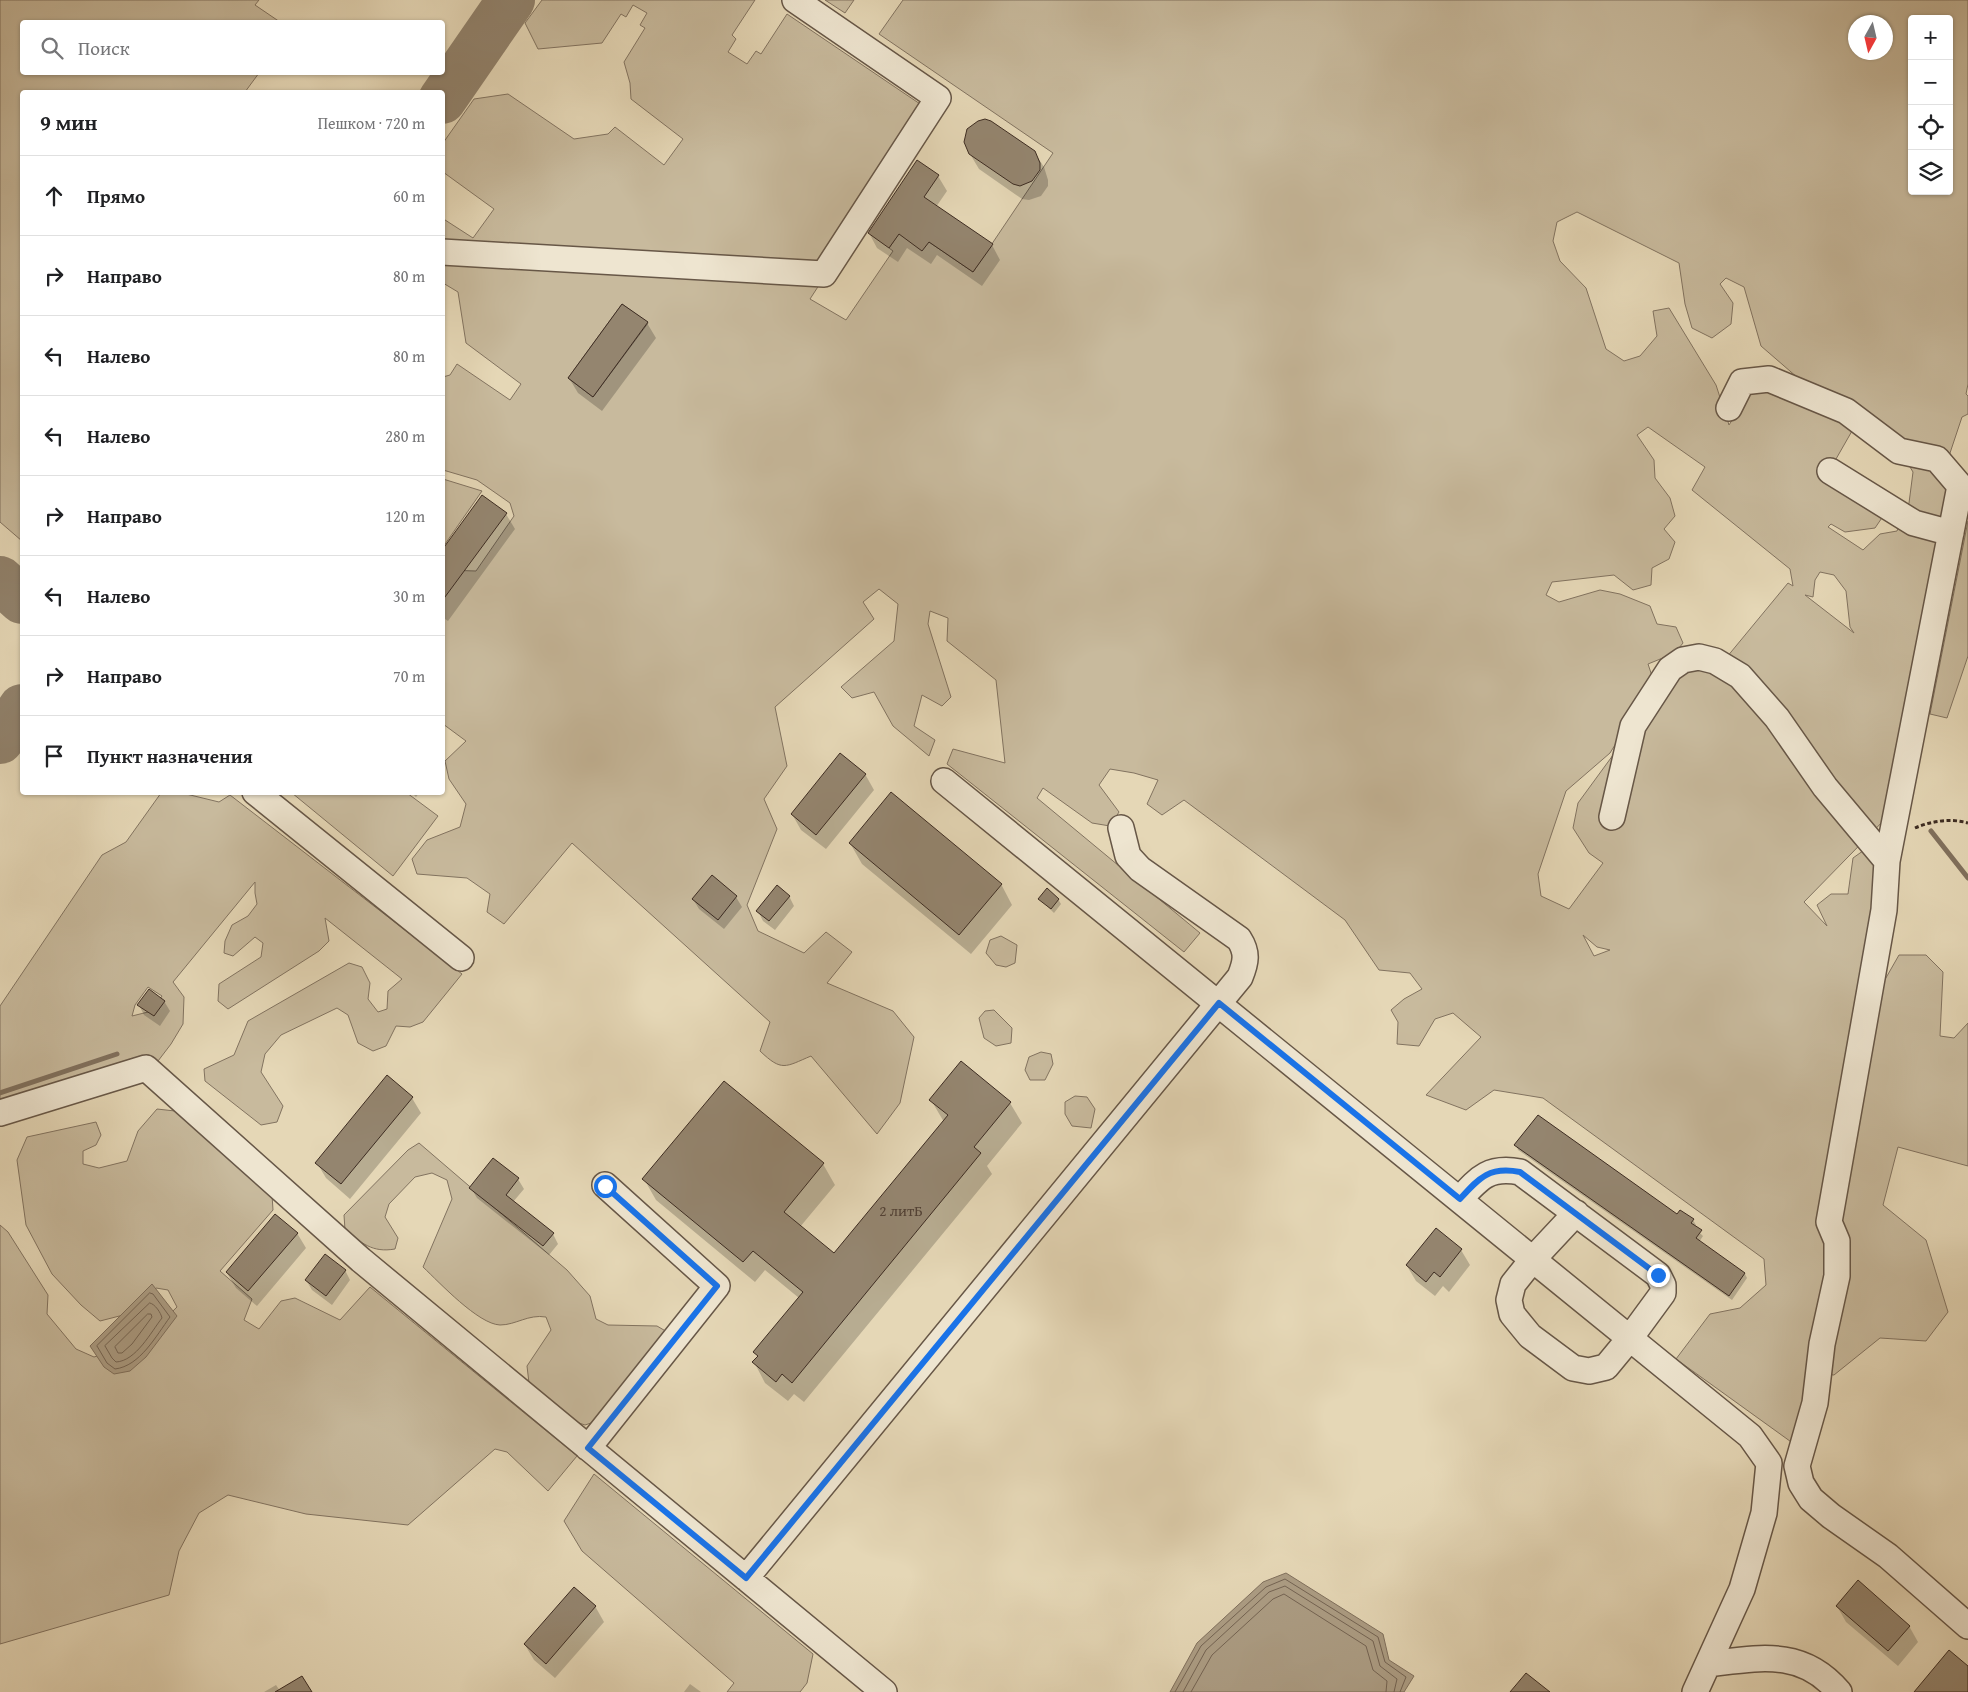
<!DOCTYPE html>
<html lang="ru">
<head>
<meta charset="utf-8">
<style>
	body { margin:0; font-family:"Gentium Book Plus",serif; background:#f6f6f6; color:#202124 }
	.controls { position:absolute; right:15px; top:15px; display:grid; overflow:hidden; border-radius:5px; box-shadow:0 1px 4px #0004 }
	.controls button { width:45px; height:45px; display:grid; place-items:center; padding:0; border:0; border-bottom:1px solid #e0e0e0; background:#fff; color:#202124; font:25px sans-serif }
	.compass { position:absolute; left:1848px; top:15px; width:45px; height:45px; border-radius:50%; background:#fff; box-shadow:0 1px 4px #0004; rotate:188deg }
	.stop { position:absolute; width:15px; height:15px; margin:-11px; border:4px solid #1a73e8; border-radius:50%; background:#fff }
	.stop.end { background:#1a73e8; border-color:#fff; box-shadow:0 1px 5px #0008 }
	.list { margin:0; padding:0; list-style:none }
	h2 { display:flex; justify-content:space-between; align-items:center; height:65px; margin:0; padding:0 20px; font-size:21px }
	h2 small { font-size:16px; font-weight:400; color:#757577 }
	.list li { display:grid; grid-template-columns:32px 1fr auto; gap:15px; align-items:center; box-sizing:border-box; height:80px; padding:0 20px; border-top:1px solid #e0e0e0 }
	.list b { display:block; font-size:19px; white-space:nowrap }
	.list em { font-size:16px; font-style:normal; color:#757577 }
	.icon { flex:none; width:28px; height:28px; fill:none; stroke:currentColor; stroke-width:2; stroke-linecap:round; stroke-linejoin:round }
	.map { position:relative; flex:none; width:1968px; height:1692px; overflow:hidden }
	.search { position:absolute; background:#fff; box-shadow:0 1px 4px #0004; left:20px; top:20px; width:425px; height:55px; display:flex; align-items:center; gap:12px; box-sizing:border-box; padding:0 18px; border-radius:5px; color:#757577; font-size:19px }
	.panel { position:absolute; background:#fff; box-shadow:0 1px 4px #0004; left:20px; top:90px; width:425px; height:705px; border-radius:5px }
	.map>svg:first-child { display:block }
	.green { fill:#c8ba9d; stroke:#827360; fill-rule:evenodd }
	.water { fill:#ac9d84; stroke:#80705d }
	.shadow { fill:#0003 }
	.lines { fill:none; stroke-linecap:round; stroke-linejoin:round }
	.shore { stroke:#746453; stroke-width:1 }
	.stream { stroke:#80705d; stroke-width:5 }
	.taxiway { stroke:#91826c; stroke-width:48 }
	.building { fill:#94856f; stroke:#3d2c22 }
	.minor-casing { stroke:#675747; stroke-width:28 }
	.path { stroke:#3d2c22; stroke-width:3; stroke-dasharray:4 2.5; stroke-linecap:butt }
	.minor { stroke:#eee5d0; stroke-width:25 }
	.route { stroke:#1a73e8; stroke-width:6 }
	.labels { text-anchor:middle; stroke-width:4; stroke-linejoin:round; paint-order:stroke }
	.number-label { font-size:15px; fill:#534235 }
</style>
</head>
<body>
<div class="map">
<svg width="1968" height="1692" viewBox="0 0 1968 1692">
	<rect width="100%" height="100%" fill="#e5d7b6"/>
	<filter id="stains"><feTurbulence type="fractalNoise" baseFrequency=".004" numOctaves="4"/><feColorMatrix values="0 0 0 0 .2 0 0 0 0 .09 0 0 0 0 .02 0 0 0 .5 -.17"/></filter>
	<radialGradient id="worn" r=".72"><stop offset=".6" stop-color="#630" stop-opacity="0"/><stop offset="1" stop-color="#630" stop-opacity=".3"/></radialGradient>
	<path class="green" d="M0,0H259L255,5L280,22H22V72L259,73L245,92H22V541L0,522Z
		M542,0H755L732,35L736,39L728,52L747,64L756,51L761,54L787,14L926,108L820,268L443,244L442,218L473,238L494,209L443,172V143L474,99L508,94L574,139L608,134L615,127L664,165L683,139L631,99L630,83L624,62L645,28L640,25L647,13L633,5L626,17L621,14L602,43L538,49L525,23Z
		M825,0H854L845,13Z
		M903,0H1968V384L1966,394L1968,396V414L1962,417L1943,474L1953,492L1891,813L1804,902L1827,926L1817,905L1831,894H1848L1853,858L1867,848L1877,858L1879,990L1899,955H1926L1943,972L1940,1036L1954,1038L1968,1023V1166L1898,1147L1883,1205L1926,1240L1948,1312L1926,1341L1880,1338L1834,1375L1812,1373L1794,1444L1676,1359L1710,1314L1740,1308L1766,1285L1764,1259L1543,1098L1494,1090L1466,1110L1426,1095L1481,1037L1453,1013L1435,1019L1419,1046L1397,1044L1398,1022L1391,1010L1404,999L1422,989L1410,973L1379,970L1345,920L1184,800L1162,815L1147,804L1158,780L1134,773L1110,769L1099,785L1119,812L1110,826L1092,823L1043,788L1037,798L1200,933L1184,952L947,764L953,749L1005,763L996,680L947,641L948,618L930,611L928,624L951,697L942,706L922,695L914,726L935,740L929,756L893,726L874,692L852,698L841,687L894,641L898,604L879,589L863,602L874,619L775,707L787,766L764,799L777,829L747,905L758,931L804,953L826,932L852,952L827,983L893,1011L914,1037L900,1103L877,1134L811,1056C785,1067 782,1072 760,1051L770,1022L572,843L504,924L487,912L490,894L467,878L417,874L412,859L427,840L460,827L466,804L449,779L445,761L466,741L443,724V570L476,571L514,516L510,503L477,480L443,470V377L450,375L457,364L510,400L521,384L466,343L458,292L443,283V257L823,279L810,299L846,320L893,251L889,248L913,213L929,242L973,272L1053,153L879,34ZM1912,19H1949V191H1912ZM1856,22H1886V52H1856ZM1577,212L1679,263L1685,304L1692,328L1712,338L1731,324L1733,303L1720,284L1726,278L1744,287L1761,346L1798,378L1895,442L1913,472L1909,503L1897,531L1880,534L1863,550L1828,527L1831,524L1845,532L1875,528L1890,506L1832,466L1856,424L1769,383L1753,387L1729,425L1716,385L1669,308L1653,311L1657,336L1640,356L1624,361L1606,349L1586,288L1560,261L1553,241L1557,222ZM622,304L648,323L593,397L568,378ZM1648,427L1705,467L1692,490L1790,569L1793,586L1788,583L1717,669L1687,663L1673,673L1578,803L1573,828L1589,853L1603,863L1569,909L1541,896L1538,874L1566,791L1610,753L1654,682L1648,664L1675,653L1683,643L1676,627L1657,624L1650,606L1620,594L1600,590L1559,602L1546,595L1552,582L1614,575L1633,590L1651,585L1652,568L1669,559L1675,542L1664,529L1675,516L1670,498L1655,478L1654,460L1637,435ZM1820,572L1834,575L1846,591L1850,627L1854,633L1805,595L1813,597L1815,580ZM1583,935L1597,947L1610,950L1594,956Z
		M443,479L482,491L443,547L442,479Z
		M1968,521V656L1947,718L1930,714Z
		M161,793H182L219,802L230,795L462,974L423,1022L410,1027L396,1026L386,1046L373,1051L358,1043L348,1015L337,1008L281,1035L265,1054L261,1072L283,1106L277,1122L261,1125L205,1081L204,1069L234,1055L248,1021L349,963L362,967L370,983L368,999L378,1012L387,1009L388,991L402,979L325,918L329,941L319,951L228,1009L218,1001L219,984L261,957L263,943L255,937L233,956L224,953L225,941L232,925L248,916L257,904L255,893V882L173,982L184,997L183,1024L171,1044L158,1061L146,1062L0,1107V1006L102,855L126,842ZM148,987L162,996L152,1011L132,1016L135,1005Z
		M292,793H407L438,816L393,876Z
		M1001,936L1017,945L1015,963L1006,967L996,965L986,953L990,940Z
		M994,1010L1012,1028L1011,1043L996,1046L984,1038L979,1018L985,1011Z
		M1041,1052L1051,1054L1053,1064L1045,1080H1030L1025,1070L1029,1057Z
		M1075,1096L1087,1097L1095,1109L1091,1128L1072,1126L1065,1114V1102Z
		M157,1109L175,1111L272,1195L273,1210L220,1271L252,1299L244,1320L259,1329L281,1301L295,1298L340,1320L370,1287L577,1456L548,1491L507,1452L495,1449L408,1525L306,1514L228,1495L199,1513L179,1551L169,1595L0,1644V1225L8,1232L48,1295L47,1314L76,1349L94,1357L140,1343L177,1307L168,1290L156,1288L135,1312L100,1321L81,1305L52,1274L26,1225L17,1160L27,1137L96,1122L101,1135L96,1145L83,1151V1164L99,1168L127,1161L138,1131Z
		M419,1143L567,1270L590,1296L596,1319L608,1325L657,1326L669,1333L597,1421L585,1425L570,1420L529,1383L527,1366L551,1330L546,1317C528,1314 516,1325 500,1325C478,1324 440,1283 423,1267L452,1199L447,1180L432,1173L415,1177L389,1204L385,1217L398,1238L395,1249C372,1253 362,1243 345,1230L344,1215L408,1150Z
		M594,1474L813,1654L807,1683L800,1692H727L734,1683L582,1551L564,1521Z"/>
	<path class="water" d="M152,1284L177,1316L146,1357L130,1371L114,1374L104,1367L90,1346Z
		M1286,1573L1383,1634L1389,1660L1414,1676L1404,1692H1170L1197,1643L1263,1582Z"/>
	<path class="shadow" d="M1034,152L1044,167L1048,180V186L1041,196L1029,200L1022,199L979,169L970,154Z
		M917,162L938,176L947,191L936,207L992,245L1000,260L982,286L937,255L931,264L907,248L898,262L877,248L869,233Z
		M647,323L656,338L602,411L578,393L569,378Z
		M506,514L515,529L448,621L442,617V552Z
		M865,774L874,790L826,849L801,830L792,814Z
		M411,792H420L416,797Z
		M850,843L1001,884L1012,905L971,954L862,864Z
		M712,876L736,897L742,907L724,929L699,909L693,899Z
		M789,896L794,906L775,930L763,921L758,911Z
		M1040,899H1058L1061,904L1054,913Z
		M164,1001L170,1011L160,1026L144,1015L139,1005Z
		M724,1082L823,1164L835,1185L800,1227L834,1255L944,1122L931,1100L1010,1103L1022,1123L987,1166L992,1174L804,1402L794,1394L788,1401L765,1383L754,1362L758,1357L755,1352L799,1298L765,1270L755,1282L656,1200L644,1179Z
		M412,1098L421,1113L350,1199L326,1178L317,1163Z
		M1516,1145L1678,1215L1693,1220L1696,1225L1694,1227L1703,1236L1699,1242L1745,1274L1747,1278L1732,1300L1518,1150Z
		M518,1179L524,1189L513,1202L553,1234L558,1244L549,1255L477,1198L471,1188Z
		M1436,1230L1461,1250L1470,1265L1449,1292L1443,1286L1435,1296L1416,1281L1407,1266Z
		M297,1233L306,1248L257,1306L236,1288L227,1273Z
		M345,1270L350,1280L332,1305L312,1290L306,1280Z
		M595,1606L604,1622L555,1678L534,1660L525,1645Z
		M1837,1606L1909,1626L1918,1642L1898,1666L1846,1622Z
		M690,1684L701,1692H684Z
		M276,1685L280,1691L311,1692H264Z"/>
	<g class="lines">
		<path class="shore" d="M150,1293L153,1294L170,1317C156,1336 140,1366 115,1369L107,1363L97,1346Z
			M150,1303C155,1304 161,1313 162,1318C151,1332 136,1361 116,1362L112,1358L105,1346Z
			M148,1314H151L152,1317L132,1344L122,1353H118L115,1347Z
			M1175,1692L1201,1646L1266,1587L1285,1579L1378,1637L1385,1662L1406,1677L1400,1692
			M1183,1692L1206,1650L1269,1592L1285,1586L1373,1641L1380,1666L1397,1679L1394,1692
			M1191,1692L1212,1655L1273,1599L1284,1594L1366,1646L1373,1670L1387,1681L1386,1692"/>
		<path class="stream" d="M1931,831L1968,878
			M0,1093L117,1054"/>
		<path class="taxiway" d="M442,100L511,0
			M0,580L22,600
			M0,740L22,708"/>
	</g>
	<path class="building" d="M985,119L991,121L1035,151L1040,163V170L1032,181L1020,186L1013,184L969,154L964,142L967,129L978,121Z
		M917,160L939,175L924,197L993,244L973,272L929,242L922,251L899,234L889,248L868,233Z
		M622,304L648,322L593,397L568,378Z
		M482,495L507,513L442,601V550Z
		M840,753L866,774L816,835L791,814Z
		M891,792L1002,884L959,935L849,843Z
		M712,875L737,896L718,920L692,899Z
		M777,885L790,896L769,921L756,911Z
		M1047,888L1059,899L1051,909L1038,899Z
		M149,989L165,1001L154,1016L137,1005Z
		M961,1061L1011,1102L974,1147L981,1153L792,1383L782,1374L776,1382L752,1362L758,1356L753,1352L803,1292L753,1251L743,1262L642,1179L724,1081L824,1163L784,1212L834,1253L948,1115L929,1100Z
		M387,1075L413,1097L341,1184L315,1163Z
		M1538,1115L1677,1214L1680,1210L1694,1219L1691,1223L1702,1230L1696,1238L1745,1273L1729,1296L1514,1145Z
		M493,1158L519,1178L506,1195L554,1233L543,1246L469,1188Z
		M275,1214L298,1233L248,1291L226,1272Z
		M1436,1228L1462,1249L1440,1277L1434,1272L1426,1282L1406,1265Z
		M325,1254L346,1270L326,1296L305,1280Z
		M1858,1580L1910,1626L1888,1651L1836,1606Z
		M574,1587L596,1606L546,1664L524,1644Z
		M1949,1650L1968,1666V1692H1914Z
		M1526,1673L1550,1692H1510Z
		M302,1676L312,1692H275Z"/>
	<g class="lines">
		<defs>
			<path id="minor" d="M442,252L824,274L938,98L795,0
				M1729,408L1742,382L1769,379L1846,411L1899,451L1937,459L1960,486L1887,861L1884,910L1829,1222L1837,1241V1276L1822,1344L1815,1403L1797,1466L1801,1483L1811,1499L1831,1516L1888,1556L1968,1626
				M1830,471L1914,523L1951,533
				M944,781L1750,1436L1769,1463L1764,1513L1742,1589L1695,1692
				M255,792L461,958
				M1612,817L1633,726L1670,669L1683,660L1699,657L1715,661L1740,676L1777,718L1825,787L1887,861
				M0,1113L146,1068L361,1260L884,1692
				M1460,1199C1479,1178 1489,1166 1520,1172L1658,1275L1663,1285V1293L1630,1338L1606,1367L1589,1371L1573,1368L1530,1336L1512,1314L1509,1300L1513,1284L1533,1259L1576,1213
				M588,1448L717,1286L605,1185
				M746,1578L1240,977C1246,962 1248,953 1239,939L1140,869L1128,856L1121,828
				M1708,1664C1759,1658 1802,1648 1839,1692"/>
		</defs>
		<use href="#minor" class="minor-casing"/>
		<path class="path" d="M1915,828C1931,821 1951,818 1968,823"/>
		<use href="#minor" class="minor"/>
	</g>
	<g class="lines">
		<path class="route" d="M605,1186L717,1286L588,1448L746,1578L1219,1003L1460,1199C1479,1178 1489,1166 1520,1172L1658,1275"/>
	</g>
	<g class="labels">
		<g class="number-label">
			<text x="901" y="1216">2 литБ</text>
		</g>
	</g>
	<rect width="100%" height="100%" filter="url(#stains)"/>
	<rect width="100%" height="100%" fill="url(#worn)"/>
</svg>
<div class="controls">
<button>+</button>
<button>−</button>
<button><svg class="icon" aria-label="locate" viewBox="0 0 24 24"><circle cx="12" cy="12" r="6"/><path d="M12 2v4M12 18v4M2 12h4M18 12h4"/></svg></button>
<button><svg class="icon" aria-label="layers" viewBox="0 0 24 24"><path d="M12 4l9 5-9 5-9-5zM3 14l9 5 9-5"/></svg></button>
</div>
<svg class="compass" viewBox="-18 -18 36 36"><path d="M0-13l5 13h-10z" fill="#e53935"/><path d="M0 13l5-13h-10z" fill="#757577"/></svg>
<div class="stop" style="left:605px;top:1186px"></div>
<div class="stop end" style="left:1658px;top:1275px"></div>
<div class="search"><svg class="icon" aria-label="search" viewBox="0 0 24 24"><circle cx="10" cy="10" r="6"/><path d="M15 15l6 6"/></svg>Поиск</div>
<section class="panel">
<h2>9 мин<small>Пешком · 720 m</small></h2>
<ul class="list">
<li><svg class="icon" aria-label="ahead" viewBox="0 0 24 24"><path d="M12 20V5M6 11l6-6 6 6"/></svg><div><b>Прямо</b></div><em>60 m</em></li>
<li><svg class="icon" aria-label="right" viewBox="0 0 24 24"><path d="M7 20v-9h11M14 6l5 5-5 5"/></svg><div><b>Направо</b></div><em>80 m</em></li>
<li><svg class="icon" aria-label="left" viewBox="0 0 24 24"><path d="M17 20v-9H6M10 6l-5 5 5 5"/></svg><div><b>Налево</b></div><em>80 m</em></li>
<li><svg class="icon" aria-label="left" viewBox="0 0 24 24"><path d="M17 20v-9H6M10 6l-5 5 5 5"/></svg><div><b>Налево</b></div><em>280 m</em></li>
<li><svg class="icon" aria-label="right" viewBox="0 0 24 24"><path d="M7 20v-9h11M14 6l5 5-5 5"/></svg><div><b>Направо</b></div><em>120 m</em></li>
<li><svg class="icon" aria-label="left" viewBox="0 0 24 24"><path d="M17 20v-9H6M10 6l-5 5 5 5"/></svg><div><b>Налево</b></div><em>30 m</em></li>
<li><svg class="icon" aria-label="right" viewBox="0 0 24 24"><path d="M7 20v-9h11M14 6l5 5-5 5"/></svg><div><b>Направо</b></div><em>70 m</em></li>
<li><svg class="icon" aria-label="arrive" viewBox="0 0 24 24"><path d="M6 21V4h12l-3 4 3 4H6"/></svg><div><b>Пункт назначения</b></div></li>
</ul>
</section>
</div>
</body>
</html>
